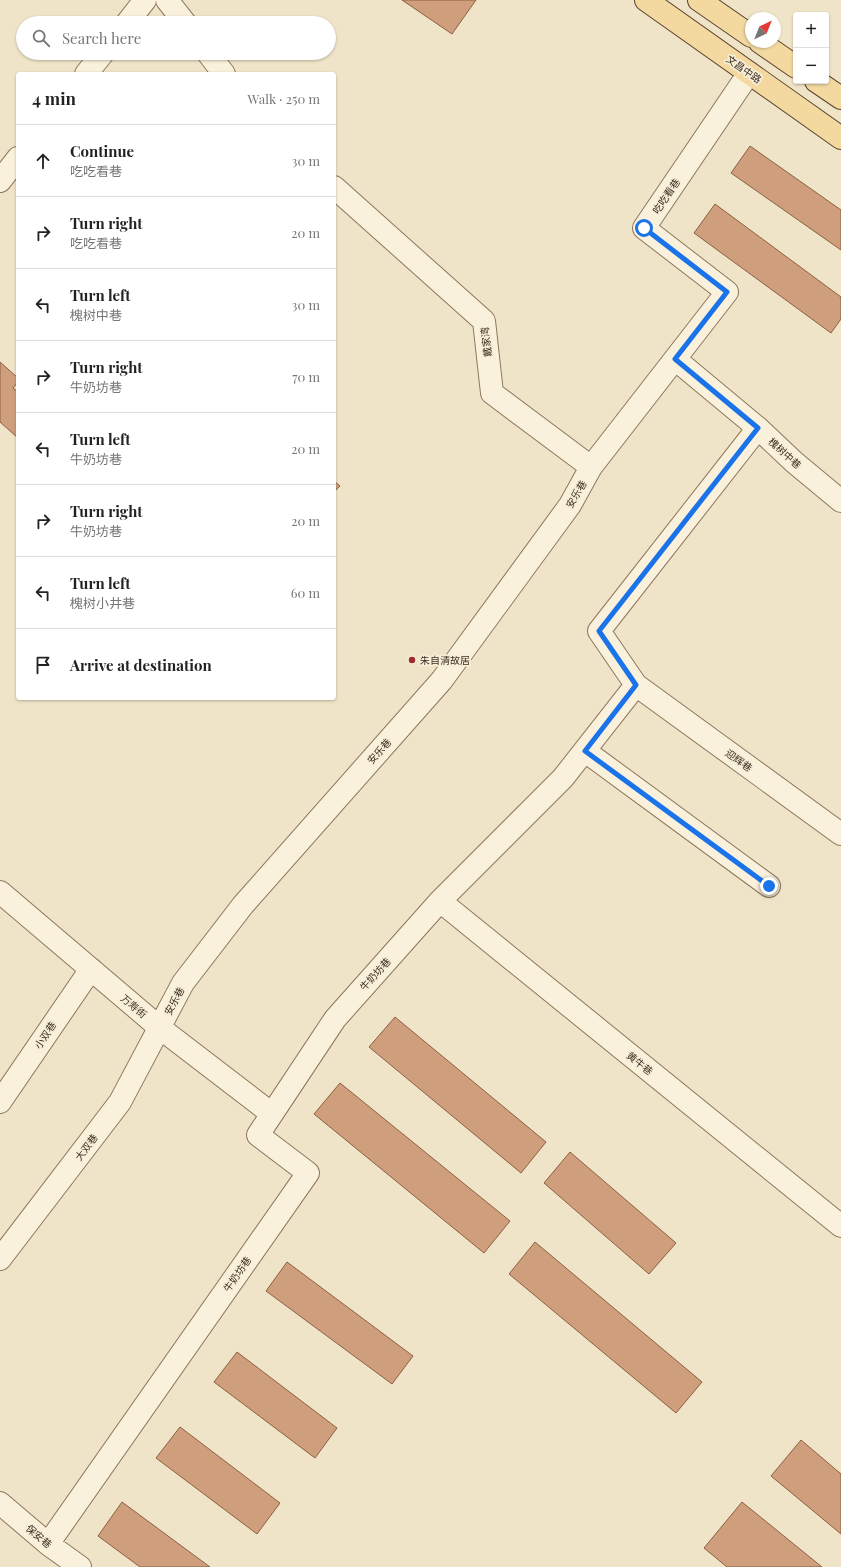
<!DOCTYPE html>
<html lang="en">
<head>
<meta charset="utf-8">
<style>
	body { margin:0; font-family:"Playfair Display","Noto Sans SC",serif; background:#f6f6f6; color:#222 }
	.controls { position:absolute; right:12px; top:12px; display:grid; overflow:hidden; border-radius:4px; box-shadow:0 1px 3px #0004 }
	.controls button { width:36px; height:36px; display:grid; place-items:center; padding:0; border:0; border-bottom:1px solid #e0e0e0; background:#fff; color:#222; font:20px sans-serif }
	.compass { position:absolute; left:745px; top:12px; width:36px; height:36px; border-radius:50%; background:#fff; box-shadow:0 1px 3px #0004; rotate:43deg }
	.stop { position:absolute; width:12px; height:12px; margin:-9px; border:3px solid #1a73e8; border-radius:50%; background:#fff }
	.stop.end { background:#1a73e8; border-color:#fff; box-shadow:0 1px 4px #0008 }
	.list { margin:0; padding:0; list-style:none }
	h2 { display:flex; justify-content:space-between; align-items:center; height:52px; margin:0; padding:0 16px; font-size:17px }
	h2 small { font-size:13px; font-weight:400; color:#767676 }
	.list li { display:grid; grid-template-columns:26px 1fr auto; gap:12px; align-items:center; box-sizing:border-box; height:72px; padding:0 16px; border-top:1px solid #e0e0e0 }
	.list b { display:block; font-size:15px; white-space:nowrap }
	.list p { margin:0; font-size:13px; white-space:nowrap; color:#767676 }
	.list em { font-size:13px; font-style:normal; color:#767676 }
	.icon { flex:none; width:22px; height:22px; fill:none; stroke:currentColor; stroke-width:2; stroke-linecap:round; stroke-linejoin:round }
	.map { position:relative; flex:none; width:841px; height:1567px; overflow:hidden }
	.search { position:absolute; background:#fff; box-shadow:0 1px 3px #0004; left:16px; top:16px; width:320px; height:44px; display:flex; align-items:center; gap:10px; box-sizing:border-box; padding:0 14px; border-radius:22px; color:#767676; font-size:15px }
	.panel { position:absolute; background:#fff; box-shadow:0 1px 3px #0004; left:16px; top:72px; width:320px; height:628px; border-radius:4px }
	.map>svg:first-child { display:block }
	.building { fill:#cf9f7d; stroke:#8d5f41 }
	.lines { fill:none; stroke-linecap:round; stroke-linejoin:round }
	.minor-casing { stroke:#8d765c; stroke-width:24 }
	.major-casing { stroke:#5b4430; stroke-width:24 }
	.minor { stroke:#faf1dc; stroke-width:22 }
	.major { stroke:#f3d9a0; stroke-width:22 }
	.route { stroke:#1a73e8; stroke-width:5 }
	.poi-dot { fill:#9e2a2b; stroke:#f7eed8; stroke-width:1.5 }
	.labels { text-anchor:middle; stroke-width:3.5; stroke-linejoin:round; paint-order:stroke }
	.street-label { font-size:10px; fill:#3d2e20; stroke:#f7eed8 }
	.poi-label { font-size:10px; fill:#3d2e20; stroke:#f7eed8; text-anchor:start }
</style>
</head>
<body>
<div class="map">
<svg width="841" height="1567" viewBox="0 0 841 1567">
	<rect width="100%" height="100%" fill="#f0e4c8"/>
	<path class="building" d="M402,0H476L452,34Z
		M750,146L841,210V250L731,173Z
		M715,204L841,297V319L831,333L694,233Z
		M0,362L18,378V382L13,388L18,392V438L0,422Z
		M334,481L340,486L334,492Z
		M395,1017L546,1142L521,1173L369,1047Z
		M340,1083L510,1221L484,1253L314,1114Z
		M570,1152L676,1243L649,1274L544,1183Z
		M535,1242L702,1382L676,1413L509,1274Z
		M287,1262L413,1356L392,1384L266,1291Z
		M237,1352L337,1428L315,1458L214,1382Z
		M180,1427L280,1503L257,1534L156,1458Z
		M801,1440L841,1474V1534L771,1476Z
		M122,1502L210,1567H140L98,1536Z
		M742,1502L822,1567H727L704,1548Z"/>
	<g class="lines">
		<defs>
			<path id="minor" d="M167,0L185,23
				M127,23L145,0
				M208,53L224,74
				M86,74L103,53
				M0,181L18,158
				M334,187L484,321L492,393L591,467
				M675,359L758,428L794,462L841,501
				M636,685L841,834
				M585,751L769,886
				M0,892L160,1028L272,1114
				M440,901L841,1226
				M0,1102L91,969
				M0,1259L120,1102L183,983L243,905L442,680L570,505L591,467L727,292L644,228L749,73
				M0,1503L48,1544L80,1567
				M48,1544L308,1173L258,1135L335,1019L440,901L563,778L636,685L599,631L758,428"/>
			<path id="major" d="M646,0L841,138
				M699,0L751,36
				M760,42L796,67
				M816,81L841,98"/>
		</defs>
		<use href="#minor" class="minor-casing"/>
		<use href="#major" class="major-casing"/>
		<use href="#minor" class="minor"/>
		<use href="#major" class="major"/>
	</g>
	<g class="lines">
		<path class="route" d="M644,228L727,292L675,359L758,428L599,631L636,685L585,751L769,886"/>
	</g>
	<circle class="poi-dot" cx="412" cy="660" r="4"/>
	<g class="labels">
		<g class="street-label">
			<text transform="translate(744 69) rotate(35)" y="4">文昌中路</text>
			<text transform="translate(666 196) rotate(-56)" y="4">吃吃看巷</text>
			<text transform="translate(486 342) rotate(-97)" y="4">戴家湾</text>
			<text transform="translate(785 453) rotate(42)" y="4">槐树中巷</text>
			<text transform="translate(576 494) rotate(-59)" y="4">安乐巷</text>
			<text transform="translate(379 751) rotate(-48)" y="4">安乐巷</text>
			<text transform="translate(739 760) rotate(36)" y="4">迎辉巷</text>
			<text transform="translate(375 974) rotate(-48)" y="4">牛奶坊巷</text>
			<text transform="translate(174 1001) rotate(-62)" y="4">安乐巷</text>
			<text transform="translate(134 1006) rotate(40)" y="4">万寿街</text>
			<text transform="translate(45 1035) rotate(-56)" y="4">小双巷</text>
			<text transform="translate(640 1063) rotate(39)" y="4">黄牛巷</text>
			<text transform="translate(86 1147) rotate(-53)" y="4">大双巷</text>
			<text transform="translate(237 1274) rotate(-55)" y="4">牛奶坊巷</text>
			<text transform="translate(39 1536) rotate(40)" y="4">保安巷</text>
		</g>
		<g class="poi-label">
			<text x="420" y="664">朱自清故居</text>
		</g>
	</g>
</svg>
<div class="controls">
<button>+</button>
<button>−</button>
</div>
<svg class="compass" viewBox="-18 -18 36 36"><path d="M0-13l5 13h-10z" fill="#e53935"/><path d="M0 13l5-13h-10z" fill="#767676"/></svg>
<div class="stop" style="left:644px;top:228px"></div>
<div class="stop end" style="left:769px;top:886px"></div>
<div class="search"><svg class="icon" aria-label="search" viewBox="0 0 24 24"><circle cx="10" cy="10" r="6"/><path d="M15 15l6 6"/></svg>Search here</div>
<section class="panel">
<h2>4 min<small>Walk · 250 m</small></h2>
<ul class="list">
<li><svg class="icon" aria-label="ahead" viewBox="0 0 24 24"><path d="M12 20V5M6 11l6-6 6 6"/></svg><div><b>Continue</b><p>吃吃看巷</p></div><em>30 m</em></li>
<li><svg class="icon" aria-label="right" viewBox="0 0 24 24"><path d="M7 20v-9h11M14 6l5 5-5 5"/></svg><div><b>Turn right</b><p>吃吃看巷</p></div><em>20 m</em></li>
<li><svg class="icon" aria-label="left" viewBox="0 0 24 24"><path d="M17 20v-9H6M10 6l-5 5 5 5"/></svg><div><b>Turn left</b><p>槐树中巷</p></div><em>30 m</em></li>
<li><svg class="icon" aria-label="right" viewBox="0 0 24 24"><path d="M7 20v-9h11M14 6l5 5-5 5"/></svg><div><b>Turn right</b><p>牛奶坊巷</p></div><em>70 m</em></li>
<li><svg class="icon" aria-label="left" viewBox="0 0 24 24"><path d="M17 20v-9H6M10 6l-5 5 5 5"/></svg><div><b>Turn left</b><p>牛奶坊巷</p></div><em>20 m</em></li>
<li><svg class="icon" aria-label="right" viewBox="0 0 24 24"><path d="M7 20v-9h11M14 6l5 5-5 5"/></svg><div><b>Turn right</b><p>牛奶坊巷</p></div><em>20 m</em></li>
<li><svg class="icon" aria-label="left" viewBox="0 0 24 24"><path d="M17 20v-9H6M10 6l-5 5 5 5"/></svg><div><b>Turn left</b><p>槐树小井巷</p></div><em>60 m</em></li>
<li><svg class="icon" aria-label="arrive" viewBox="0 0 24 24"><path d="M6 21V4h12l-3 4 3 4H6"/></svg><div><b>Arrive at destination</b></div></li>
</ul>
</section>
</div>
</body>
</html>
